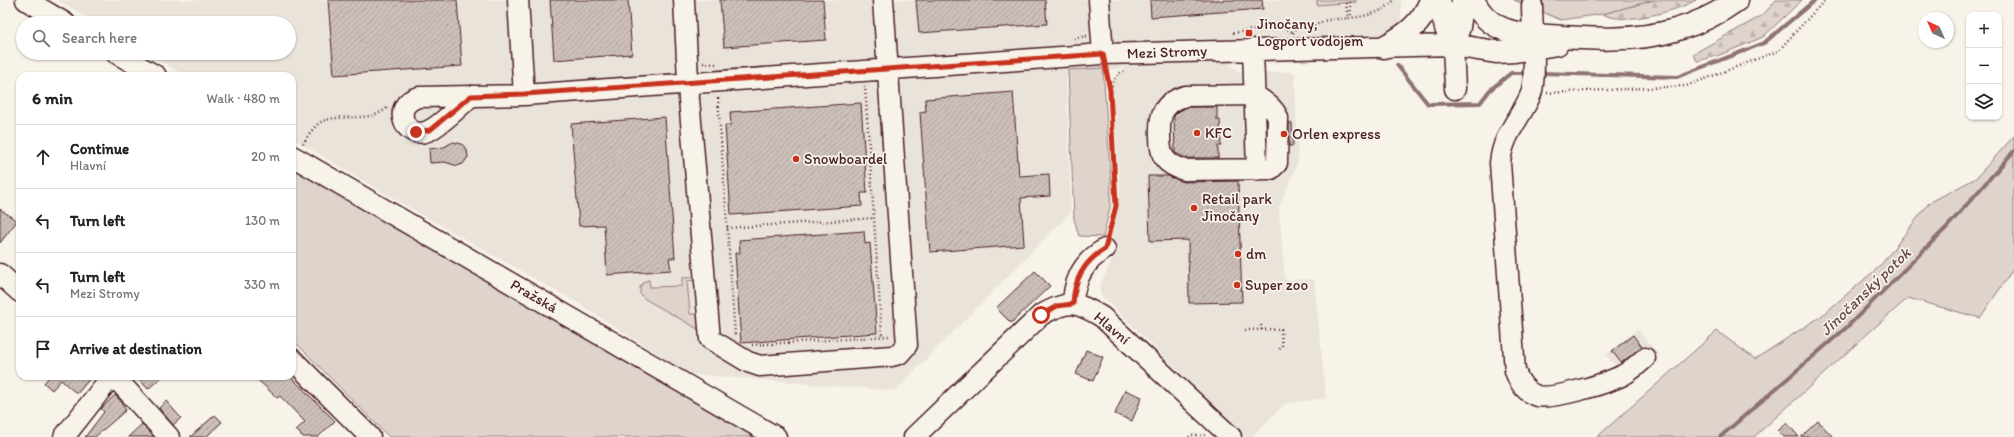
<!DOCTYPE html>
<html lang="en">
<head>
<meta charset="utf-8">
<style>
	body { margin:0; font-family:Itim,sans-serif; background:#f2f2f2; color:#222 }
	.controls { position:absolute; right:12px; top:12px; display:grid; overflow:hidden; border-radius:8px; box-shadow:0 1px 3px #0004 }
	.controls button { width:36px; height:36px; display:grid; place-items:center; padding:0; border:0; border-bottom:1px solid #e0e0e0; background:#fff; color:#222; font:20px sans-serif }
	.compass { position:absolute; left:1918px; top:12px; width:36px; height:36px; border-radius:50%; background:#fff; box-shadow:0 1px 3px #0004; rotate:315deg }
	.stop { position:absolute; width:12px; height:12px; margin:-9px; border:3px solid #c8321e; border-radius:50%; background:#fff }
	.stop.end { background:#c8321e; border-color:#fff; box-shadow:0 1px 4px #0008 }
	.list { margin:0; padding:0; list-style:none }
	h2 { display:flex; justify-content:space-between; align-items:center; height:52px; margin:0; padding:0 16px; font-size:17px }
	h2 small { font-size:13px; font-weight:400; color:#767676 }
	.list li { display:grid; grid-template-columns:26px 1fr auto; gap:12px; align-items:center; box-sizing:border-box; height:64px; padding:0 16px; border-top:1px solid #e0e0e0 }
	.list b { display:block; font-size:15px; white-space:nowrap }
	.list p { margin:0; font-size:13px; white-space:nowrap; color:#767676 }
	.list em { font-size:13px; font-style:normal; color:#767676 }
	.icon { flex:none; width:22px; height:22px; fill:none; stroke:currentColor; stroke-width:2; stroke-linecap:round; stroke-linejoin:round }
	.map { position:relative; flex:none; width:2014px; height:437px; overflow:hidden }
	.search { position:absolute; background:#fff; box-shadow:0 1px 3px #0004; left:16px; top:16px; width:280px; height:44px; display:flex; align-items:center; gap:10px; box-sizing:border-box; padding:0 14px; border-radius:22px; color:#767676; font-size:15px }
	.panel { position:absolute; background:#fff; box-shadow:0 1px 3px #0004; left:16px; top:72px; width:280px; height:308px; border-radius:12px }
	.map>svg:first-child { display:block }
	.built { fill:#eae3da }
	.green { fill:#ded4cc; stroke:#947a7c }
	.forest { fill:url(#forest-firs); stroke:#947a7c }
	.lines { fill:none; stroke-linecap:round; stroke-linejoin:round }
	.stream { stroke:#8e7275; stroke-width:4 }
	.building { fill:url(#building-hatch); stroke:#4a1f2b }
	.minor-casing { stroke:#4a1f2b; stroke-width:23 }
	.major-casing { stroke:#4a1f2b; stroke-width:25 }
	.highway-casing { stroke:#4a1f2b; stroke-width:25 }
	.path { stroke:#4a1f2b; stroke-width:2.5; stroke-dasharray:1 3; stroke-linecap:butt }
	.minor { stroke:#f7f3e8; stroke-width:20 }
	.major { stroke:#f7f3e8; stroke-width:22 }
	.highway { stroke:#f7f3e8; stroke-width:22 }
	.route { stroke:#c8321e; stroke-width:5 }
	.poi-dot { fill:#c8321e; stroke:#f7f3e8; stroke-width:1.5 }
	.labels { text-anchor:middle; stroke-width:3.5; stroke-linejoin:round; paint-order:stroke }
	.poi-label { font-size:15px; fill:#4a1f2b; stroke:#f7f3e8; text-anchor:start }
	.street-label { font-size:15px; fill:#4a1f2b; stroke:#f7f3e8 }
	.water-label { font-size:16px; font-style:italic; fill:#6c4950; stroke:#f7f3e8 }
</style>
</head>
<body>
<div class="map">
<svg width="2014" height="437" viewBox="0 0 2014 437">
	<defs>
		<pattern id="forest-firs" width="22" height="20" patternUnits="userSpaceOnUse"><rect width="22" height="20" fill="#ded4cc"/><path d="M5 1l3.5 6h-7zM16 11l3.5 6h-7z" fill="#c0b6af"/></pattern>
		<pattern id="building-hatch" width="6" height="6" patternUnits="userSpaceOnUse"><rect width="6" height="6" fill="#ccbfb9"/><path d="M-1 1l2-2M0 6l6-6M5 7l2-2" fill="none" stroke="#b1a49f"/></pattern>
	</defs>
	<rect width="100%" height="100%" fill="#f7f3e8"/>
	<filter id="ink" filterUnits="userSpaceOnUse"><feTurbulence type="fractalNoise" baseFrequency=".025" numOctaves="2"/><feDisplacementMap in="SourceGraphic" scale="8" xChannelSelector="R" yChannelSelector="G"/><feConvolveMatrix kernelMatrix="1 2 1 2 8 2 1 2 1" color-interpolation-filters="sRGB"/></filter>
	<g filter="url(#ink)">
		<path class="built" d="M57,0H1401V58L1229,64L1241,73L1295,72L1298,162L1279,208L1285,280L1314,279L1326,398L1285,404L1251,437H1246L1100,294V285L1115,254V242L1111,241L1118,209L1120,189L1113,91L1114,82L1126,67L1066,78L1071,212L895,391L689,374L586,308L375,188L292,138V76H185L149,53H289V23H97Z
			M1637,329L1658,354L1627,380L1606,355Z"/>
		<path class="green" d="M1317,0H1356V2L1317,5Z
			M1514,0H1654L1603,14L1561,20Z
			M1103,68L1111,181L1110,207L1103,237L1079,236L1074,219L1068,70Z
			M2014,136V268L1980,318L1908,298C1856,343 1806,391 1754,437H1597L1717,331L1755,359L1820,317L1880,266L1929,203L1976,178Z
			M292,168L761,437H389L292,339Z
			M694,277L697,280L687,281L690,314H700L698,329L645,299L640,294V287L645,281L649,280L650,287L682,286V278Z"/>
		<path class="forest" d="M1654,0H1696C1677,11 1623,26 1603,14Z
			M1776,0H1802L1763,37L1717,56L1697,61L1693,54L1763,15Z"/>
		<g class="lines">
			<path class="stream" d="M1397,65L1428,104L1480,103L1490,90L1511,73H1529
				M1540,73L1677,77L1764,43L1815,0
				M1720,437L1847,327L1947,227L2014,151"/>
		</g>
		<path class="building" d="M328,0H457L462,66L334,75Z
			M550,0H628L632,54L554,60Z
			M720,0H823L826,40L724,47Z
			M916,0H1045L1047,24L919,33Z
			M1150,0H1262L1263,9L1151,17Z
			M1013,92L1019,176L1049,174L1050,196L1021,198L1024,245L930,252L920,112L926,111L925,99Z
			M861,103L867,193H861L862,206L731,215L725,125H731L730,112Z
			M1187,107H1217V120H1220L1221,146H1218V158H1186L1175,153L1174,116L1178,112Z
			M665,117L675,258H669L671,270L607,275L604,225L579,226L571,124Z
			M1289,123H1292L1293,146H1289Z
			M453,142L462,144L467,150L468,157L463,164L457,166L445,162L430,163L429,149L444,147Z
			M1148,176H1168L1184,182L1238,181L1242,302L1189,303L1188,240L1150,241Z
			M0,209L17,221L0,243Z
			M864,231L865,244L870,243L877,333L741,343L735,253H740L739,240Z
			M1035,271L1050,286L1011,323L996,308Z
			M1633,335L1642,347L1621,363L1612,351Z
			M1086,350L1103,357L1093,381L1076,374Z
			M50,376H92L77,394L61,380L52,390L44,383Z
			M136,376H163L148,389Z
			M254,376H290L335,421L318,437H303L296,430L305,422L280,396L277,398Z
			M1125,390L1142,397L1132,421L1115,414Z
			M115,395L124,405L123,406L126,410L95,437H85L104,412L101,409Z
			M166,401L181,418L173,425L159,408Z
			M215,415L222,422L206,437H190Z
			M1818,421L1833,437H1801Z
			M1787,423L1799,437H1784L1778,431Z
			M142,424L154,437H128Z"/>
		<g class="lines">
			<defs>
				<path id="minor" d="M26,0L65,23
					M518,0L524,95
					M684,0L689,99L710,339L748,362L760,366L892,356L899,354L907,345L883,0
					M1099,0L1103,54
					M1532,5C1532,25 1537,78 1531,94C1520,120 1503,133 1500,163L1515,371C1519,382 1525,392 1537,396C1552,400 1608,383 1623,375C1631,371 1638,364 1645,358
					M1253,49L1257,170
					M116,53L156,76
					M1255,95C1264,102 1274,107 1278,118L1277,163L1271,169L1184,170C1164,164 1160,156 1160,136C1159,114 1163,103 1185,96Z
					M471,96C461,105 440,126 428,131C404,141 390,104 419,97L524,95L1103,54L1453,45L1455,89
					M292,156L776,437
					M0,274L20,292
					M1073,303C1074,279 1084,261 1105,249
					M292,359L370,437
					M114,376L169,437
					M64,437L112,376
					M914,437L1041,315C1069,300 1075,301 1102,317L1231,437"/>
				<path id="major" d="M1439,0L1446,28L1453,45
					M1453,45L1459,27L1463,0
					M1384,47C1406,35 1422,24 1431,0"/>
				<path id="highway" d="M1473,0C1480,14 1491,25 1506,30C1519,35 1534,35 1548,36C1589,39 1635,42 1675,30C1697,24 1718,14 1737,0
					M1453,45L1496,52L1515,51L1557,44"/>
			</defs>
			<use href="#minor" class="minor-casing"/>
			<use href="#major" class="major-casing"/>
			<use href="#highway" class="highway-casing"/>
			<path class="path" d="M1350,2L1351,18
				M1346,3L1348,19
				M1233,33L1282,26L1292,32
				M1293,33L1296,28C1301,27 1306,28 1311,27C1317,25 1322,21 1328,20C1352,17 1377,19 1394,0
				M1074,38L1087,36
				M703,63L716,64
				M1106,69L1110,90L1116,206L1108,235
				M865,86L882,337
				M1110,90C1113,82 1115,74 1124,71
				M1547,93L1686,86L1778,51L1825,0
				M718,98L735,335
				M303,144C308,136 314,125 323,121C343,113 370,123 387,108
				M727,228L874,218
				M1261,325L1262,330
				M1245,330L1281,329L1282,346L1278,351
				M752,345L890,336
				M1189,437L1191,435H1205"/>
			<use href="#minor" class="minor"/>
			<use href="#major" class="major"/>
			<use href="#highway" class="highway"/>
		</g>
	</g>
	<g class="lines" filter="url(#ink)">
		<path class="route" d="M416,132L430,130L471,96L524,94L1103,54L1110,90L1116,206L1105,249C1084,261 1074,279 1073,304L1057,306L1041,315"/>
	</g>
	<g class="poi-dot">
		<rect x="1245" y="29" width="8" height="8" rx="2"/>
		<circle cx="1197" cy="133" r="4"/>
		<circle cx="1284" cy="134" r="4"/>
		<circle cx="796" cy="159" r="4"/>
		<circle cx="1194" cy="208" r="4"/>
		<circle cx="1238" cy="254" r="4"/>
		<circle cx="1237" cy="285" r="4"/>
	</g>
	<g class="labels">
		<g class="poi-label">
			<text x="1257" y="29">Jinočany,<tspan x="1257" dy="17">Logport vodojem</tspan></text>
			<text x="1205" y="138">KFC</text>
			<text x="1292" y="139">Orlen express</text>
			<text x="804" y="164">Snowboardel</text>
			<text x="1202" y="204">Retail park<tspan x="1202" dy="17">Jinočany</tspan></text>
			<text x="1246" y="259">dm</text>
			<text x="1245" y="290">Super zoo</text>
		</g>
		<g class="street-label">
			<text transform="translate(1167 52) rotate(-2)" y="5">Mezi Stromy</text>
			<text transform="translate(534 296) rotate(30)" y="5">Pražská</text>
			<text transform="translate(1112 328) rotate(40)" y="5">Hlavní</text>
		</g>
		<g class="water-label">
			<text transform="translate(1865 291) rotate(-44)" y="6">Jinočanský potok</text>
		</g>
	</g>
</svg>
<div class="controls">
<button>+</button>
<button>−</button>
<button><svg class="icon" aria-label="layers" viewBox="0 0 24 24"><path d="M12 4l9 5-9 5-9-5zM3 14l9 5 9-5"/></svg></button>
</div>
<svg class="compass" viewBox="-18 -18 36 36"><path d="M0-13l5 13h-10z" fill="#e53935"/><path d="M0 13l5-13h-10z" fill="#767676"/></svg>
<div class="stop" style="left:1041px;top:315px"></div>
<div class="stop end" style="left:416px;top:132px"></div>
<div class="search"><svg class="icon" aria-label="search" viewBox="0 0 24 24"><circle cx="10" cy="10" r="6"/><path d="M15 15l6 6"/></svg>Search here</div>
<section class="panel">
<h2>6 min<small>Walk · 480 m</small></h2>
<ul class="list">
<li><svg class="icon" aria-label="ahead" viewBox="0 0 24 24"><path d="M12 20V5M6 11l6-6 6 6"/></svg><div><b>Continue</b><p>Hlavní</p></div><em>20 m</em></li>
<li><svg class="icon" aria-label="left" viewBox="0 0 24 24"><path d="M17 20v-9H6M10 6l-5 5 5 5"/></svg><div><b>Turn left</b></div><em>130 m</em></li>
<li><svg class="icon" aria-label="left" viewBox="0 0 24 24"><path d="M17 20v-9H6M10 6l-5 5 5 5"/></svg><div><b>Turn left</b><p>Mezi Stromy</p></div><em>330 m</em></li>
<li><svg class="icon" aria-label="arrive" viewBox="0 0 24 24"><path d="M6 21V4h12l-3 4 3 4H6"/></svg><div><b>Arrive at destination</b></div></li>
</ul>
</section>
</div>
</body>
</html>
